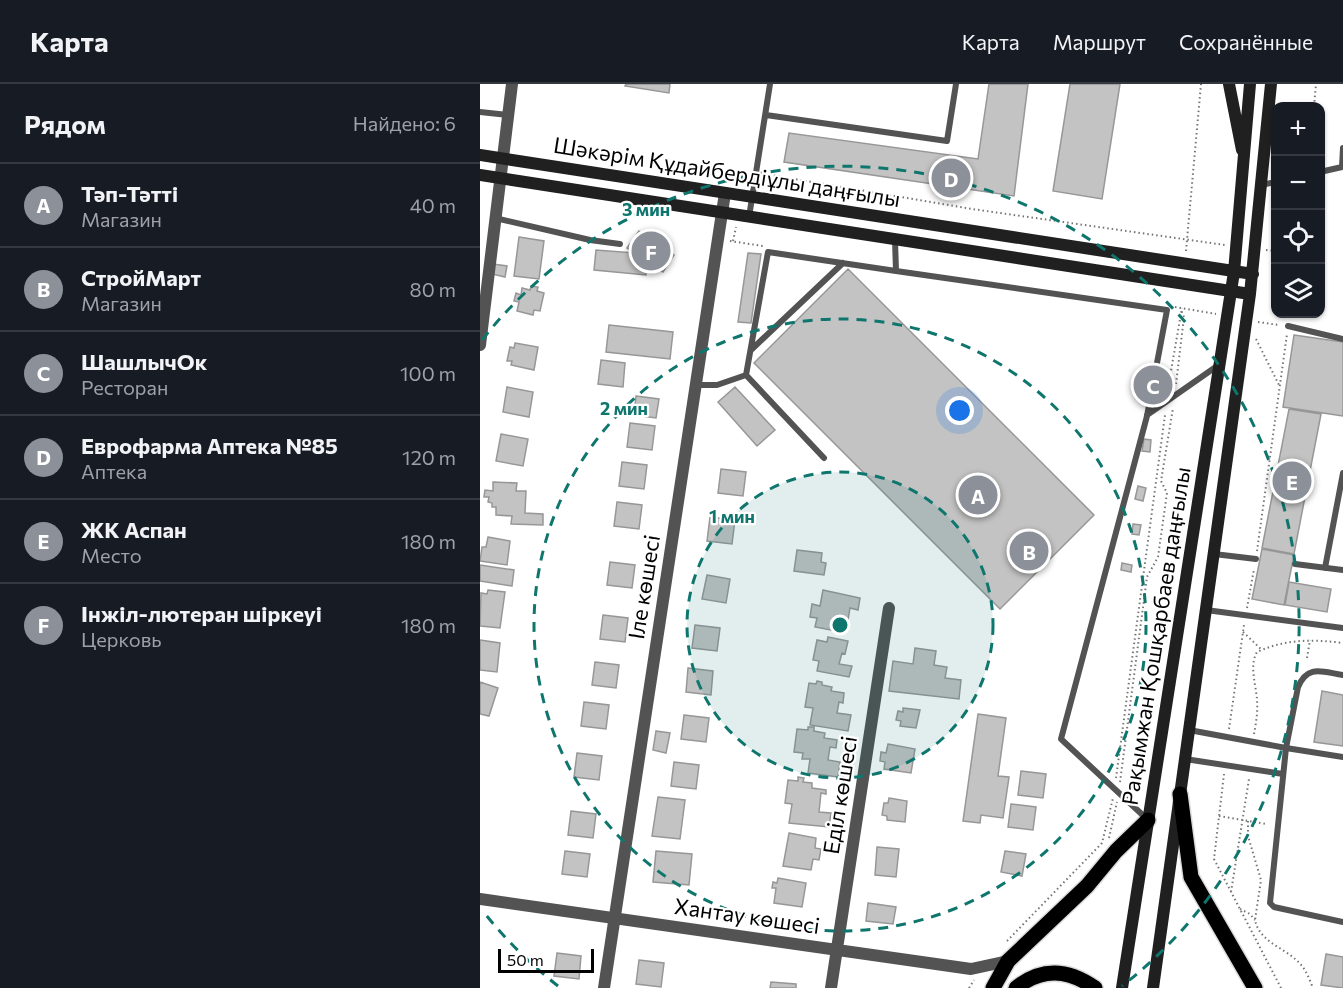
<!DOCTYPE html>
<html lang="ru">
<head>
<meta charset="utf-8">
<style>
	body { margin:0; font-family:Commissioner,sans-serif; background:#20242c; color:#f1f3f6 }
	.controls { position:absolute; right:18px; top:18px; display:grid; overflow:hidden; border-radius:12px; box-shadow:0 2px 4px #0004 }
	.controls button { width:54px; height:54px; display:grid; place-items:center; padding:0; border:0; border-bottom:2px solid #363941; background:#171b24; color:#f1f3f6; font:30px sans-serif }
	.scale { position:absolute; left:18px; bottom:15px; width:96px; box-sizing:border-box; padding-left:6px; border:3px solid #000; border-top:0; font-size:16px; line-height:21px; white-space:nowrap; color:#000; -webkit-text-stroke:4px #fff; paint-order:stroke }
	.you { position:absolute; left:480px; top:327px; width:21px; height:21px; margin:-15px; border:4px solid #fff; border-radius:50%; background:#1a73e8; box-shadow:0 0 0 9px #1a73e833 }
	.badge { display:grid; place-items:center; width:39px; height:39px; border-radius:50%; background:#8c9099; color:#fff; font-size:20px; font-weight:700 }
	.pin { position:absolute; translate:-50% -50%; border:3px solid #fff; box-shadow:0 2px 6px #0006 }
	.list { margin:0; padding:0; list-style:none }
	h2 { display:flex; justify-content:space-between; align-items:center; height:78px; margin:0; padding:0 24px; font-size:26px }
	h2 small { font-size:20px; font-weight:400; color:#9ea1a6 }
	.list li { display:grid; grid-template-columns:39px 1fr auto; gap:18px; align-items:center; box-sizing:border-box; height:84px; padding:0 24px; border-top:2px solid #363941 }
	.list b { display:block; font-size:22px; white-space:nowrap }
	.list p { margin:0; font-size:20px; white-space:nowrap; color:#9ea1a6 }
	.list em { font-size:20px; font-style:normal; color:#9ea1a6 }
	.icon { flex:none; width:33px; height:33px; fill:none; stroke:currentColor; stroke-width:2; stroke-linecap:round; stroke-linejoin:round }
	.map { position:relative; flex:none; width:863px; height:904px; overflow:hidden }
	header { display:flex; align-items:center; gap:36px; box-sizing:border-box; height:84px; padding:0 30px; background:#171b24; border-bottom:2px solid #363941 }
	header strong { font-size:28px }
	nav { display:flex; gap:33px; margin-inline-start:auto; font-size:21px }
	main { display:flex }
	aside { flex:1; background:#171b24 }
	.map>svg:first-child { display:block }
	.building { fill:#c3c3c3; stroke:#979797; stroke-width:1.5 }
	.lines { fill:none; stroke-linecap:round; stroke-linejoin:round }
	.primary-casing { stroke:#dbdbdb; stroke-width:18 }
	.path { stroke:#757575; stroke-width:2; stroke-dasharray:1.5 3; stroke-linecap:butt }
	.service { stroke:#535353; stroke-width:6 }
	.minor { stroke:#535353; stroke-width:12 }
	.secondary { stroke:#202020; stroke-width:12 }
	.primary { stroke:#000; stroke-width:15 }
	.ring { fill:none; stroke:#0f766e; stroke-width:3; stroke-dasharray:10 8 }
	.labels { text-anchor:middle; stroke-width:4.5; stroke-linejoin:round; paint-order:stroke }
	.street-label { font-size:22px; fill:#000; stroke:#fff }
	.centre { fill:#0f766e; stroke:#fff; stroke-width:3 }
	.ring-label { font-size:18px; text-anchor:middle; font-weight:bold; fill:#0f766e; stroke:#fff; stroke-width:4.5; stroke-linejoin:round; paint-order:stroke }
</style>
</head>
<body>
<header>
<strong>Карта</strong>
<nav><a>Карта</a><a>Маршрут</a><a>Сохранённые</a></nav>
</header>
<main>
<aside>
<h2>Рядом<small>Найдено: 6</small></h2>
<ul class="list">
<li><span class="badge">A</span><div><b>Тәп-Тәтті</b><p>Магазин</p></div><em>40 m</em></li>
<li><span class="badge">B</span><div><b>СтройМарт</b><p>Магазин</p></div><em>80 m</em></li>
<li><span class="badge">C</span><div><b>ШашлычОк</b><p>Ресторан</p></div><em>100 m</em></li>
<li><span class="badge">D</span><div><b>Еврофарма Аптека №85</b><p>Аптека</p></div><em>120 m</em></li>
<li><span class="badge">E</span><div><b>ЖК Аспан</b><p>Место</p></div><em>180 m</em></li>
<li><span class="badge">F</span><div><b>Інжіл-лютеран шіркеуі</b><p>Церковь</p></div><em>180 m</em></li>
</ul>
</aside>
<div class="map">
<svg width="863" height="904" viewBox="0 0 863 904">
	<rect width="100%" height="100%" fill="#fff"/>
	<path class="building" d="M146,0H190L189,9L145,2Z
		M509,0H548L534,112L304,78L309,49L498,75Z
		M590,0H640L622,115L573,107Z
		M159,147L194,171L183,188L167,178L166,191L114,186L116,166L155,169L147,164Z
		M39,153L64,157L59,195L34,192Z
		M268,169L281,170L271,239L258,238Z
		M13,180L27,182L25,193L12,190Z
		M368,185L614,431L520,525L274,279Z
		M51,202L58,203L57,207L64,209L60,227L54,226L53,231L37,227L39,218L34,217L36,209L41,211L42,204L50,206Z
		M129,241L193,248L190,275L126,268Z
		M814,251L863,258V332L803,323Z
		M35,259L58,263L54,286L31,281L32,277H27L30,263L34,264Z
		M121,276L145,279L143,303L118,300Z
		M27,303L53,308L49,333L23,328Z
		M255,303L295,346L277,362L238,318Z
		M156,312L179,315L176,334L154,331Z
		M809,325L841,330L814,470L782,464Z
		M150,339L175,342L172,366L147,363Z
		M21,350L48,355L43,382L16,377Z
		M664,355L671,356L670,368L662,367Z
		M142,378L167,381L164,405L139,402Z
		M241,385L266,388L263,412L238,409Z
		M13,398L37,399L36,407H46L45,429L63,430V441L31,440L32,432L16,431V423H12V419L8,418L9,413H4L5,406L13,407Z
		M658,402L666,404L663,417L655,415Z
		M137,418L162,421L159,445L134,442Z
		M230,433L255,436L252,460L227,457Z
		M653,440L661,441L659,451L652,450Z
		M8,453L30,457L27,481L0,477L2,463H6Z
		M782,465L814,471L804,521L772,515Z
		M317,466L342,469L341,478L346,479L344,491L314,487Z
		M130,478L155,481L152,504L127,501Z
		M642,479L652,481L651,488L641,486Z
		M0,481L34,486L32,502L0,497Z
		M227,491L250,495L246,519L222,515Z
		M809,498L851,505L847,528L805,521Z
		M8,506L25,508L20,544L0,542L1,509L7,510Z
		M343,506L380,514L378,526L370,524L368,536L364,535L361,548L335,543L337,534L330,533L332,520L340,522Z
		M123,531L148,534L145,558L120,555Z
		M215,541L240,544L237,567L212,564Z
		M348,553L368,557L365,570L362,569L359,580L372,582L369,593L337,587L339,577L333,576L337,556L347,558Z
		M0,556L20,559L17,588L0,586Z
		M435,564L456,567L454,581L467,583L465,594L481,596L479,615L409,607L413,577L433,580Z
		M115,578L139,581L136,604L112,601Z
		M208,584L233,587L231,611L206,608Z
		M337,597L342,598V601L352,603L351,607L364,609L363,619L359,618L357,629L371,631L368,647L330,641L333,624L325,623L329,599L336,600Z
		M0,598L18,604L9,632L0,630Z
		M842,607L863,611V662L834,658Z
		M104,618L129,621L126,645L101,642Z
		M423,624L440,626L436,644L420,642L421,637L416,636L418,627L423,628Z
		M498,630L526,634L518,692L529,693L523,734L501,731L500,739L483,737Z
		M204,631L229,634L226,658L201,655Z
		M328,643H334V647L345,649L344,654L357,656L356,664L350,663L348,676L360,678L358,693L328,689L330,675H322L323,669L314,668L317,645L328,646Z
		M176,647L190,649L186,669L173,666Z
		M408,660L435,665L431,689L404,685L405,678L400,677L401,668L406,669Z
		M97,669L122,672L119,696L94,693Z
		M194,678L219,681L216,705L191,702Z
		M541,687L566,690L563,714L538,711Z
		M318,693L324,694L323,698L332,699V704L346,706V710L341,709L339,728L351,729L349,743L309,739L312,720L305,719L308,696L318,697Z
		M178,713L205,716L200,755L172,752Z
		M409,714L427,717L425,738L407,736V732L402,731L404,719H408Z
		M531,720L556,723L553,746L528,743Z
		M91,727L116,730L113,754L88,751Z
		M309,749L336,754L335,764L341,765L339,776L333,775L331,786L303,782Z
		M397,763L419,765L416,793L395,791Z
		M85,767L110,770L107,793L82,790Z
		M176,767L212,770L209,801L173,798Z
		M525,767L546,770L542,792L521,788Z
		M298,794L326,799L322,823L294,819L296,804H292L293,798L297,799Z
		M388,819L416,823L413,840L386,837Z
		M77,869L101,872L99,895L74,892Z
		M846,870L863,873V904L841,901Z
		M159,876L184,879L181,903L156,900Z
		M291,898L316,900V904H290Z"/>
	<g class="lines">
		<defs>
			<path id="primary" d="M700,710L711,793L775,904
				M513,904L528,877L607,802L636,767L668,736
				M536,904C562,883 588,885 615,904"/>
		</defs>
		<use href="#primary" class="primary-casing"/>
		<path class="path" d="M834,22L836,0
			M285,90L492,125L745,161
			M263,99L264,90
			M250,157L283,162
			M253,157L256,143
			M786,166L796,167
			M706,167L721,0
			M695,223L736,230
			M778,238L799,241
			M776,255L799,301
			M696,300L704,233L701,226
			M688,304L702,224
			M777,467L807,250
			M767,524L774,485
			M763,548L782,566
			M827,574L830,556
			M749,645L764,541
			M774,650C776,639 778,628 777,616C776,600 769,582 777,568C805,555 833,555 863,559
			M744,690L734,775L801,904
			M636,694L685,331
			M640,698L667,493L678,473L687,409L681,397L693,324
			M739,732L787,740
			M768,737V752L781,796L775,836C780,860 808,864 822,882C827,888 830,897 833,904
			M629,754L637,718
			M751,808L769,695
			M760,825L770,830L775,836
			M527,857L622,759L633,714
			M489,904L494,896"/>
		<path class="service" d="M0,28L28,31
			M286,31L467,57L476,0
			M840,88L862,83L863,64
			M781,101L796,98
			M269,133L290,0
			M15,134L110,156L140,160
			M415,156L416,187L687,226L667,332L581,655L668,736
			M808,242L863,255
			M271,266L363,179
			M216,301H237L266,291
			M667,331L740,280
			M344,374L266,291L288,168L416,187
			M734,470L776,475
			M815,480L863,486
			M845,484L863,389
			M726,526L863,544
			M863,591C842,588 828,580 818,603L806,664L863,673
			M709,646L806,664L790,819L794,823L863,838
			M705,675L803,690"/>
		<path class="minor" d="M0,261L32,0
			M0,815L491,885L528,877
			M124,904L245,109
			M351,904L409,524"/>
		<path class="secondary" d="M749,0L762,66
			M0,71L773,190
			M0,91L770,210
			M642,904L754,188L770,0
			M673,904L770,210L791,0"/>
		<use href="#primary" class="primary"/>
	</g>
	<circle cx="360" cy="541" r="153" fill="#0f766e" fill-opacity=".12"/>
	<g class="ring">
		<circle cx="360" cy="541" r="153"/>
		<circle cx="360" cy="541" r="306"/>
		<path d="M78 902A458 458 0 0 1 2 826M2 256A458 458 0 1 1 642 902"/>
	</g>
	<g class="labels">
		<g class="street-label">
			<text transform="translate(247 88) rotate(9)" y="8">Шәкәрім Құдайбердіұлы даңғылы</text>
			<text transform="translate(164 503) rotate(-81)" y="8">Іле көшесі</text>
			<text transform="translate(676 552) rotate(-81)" y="8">Рақымжан Қошқарбаев даңғылы</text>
			<text transform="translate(360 711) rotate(-81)" y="8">Еділ көшесі</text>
			<text transform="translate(267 832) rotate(8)" y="8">Хантау көшесі</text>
		</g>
	</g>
	<circle cx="360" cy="541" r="9" class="centre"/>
	<g class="ring-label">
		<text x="166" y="132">3 мин</text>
		<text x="144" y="331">2 мин</text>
		<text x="252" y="439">1 мин</text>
	</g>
</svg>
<div class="controls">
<button>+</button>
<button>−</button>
<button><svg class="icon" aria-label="locate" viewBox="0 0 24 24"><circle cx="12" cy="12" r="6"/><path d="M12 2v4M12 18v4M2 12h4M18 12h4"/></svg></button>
<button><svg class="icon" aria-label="layers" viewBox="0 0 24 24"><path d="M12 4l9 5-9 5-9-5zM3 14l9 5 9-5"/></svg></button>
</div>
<div class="scale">50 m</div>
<div class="you"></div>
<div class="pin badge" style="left:498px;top:411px">A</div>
<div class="pin badge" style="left:549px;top:467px">B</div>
<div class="pin badge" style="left:673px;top:301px">C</div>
<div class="pin badge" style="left:471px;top:94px">D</div>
<div class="pin badge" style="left:812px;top:397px">E</div>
<div class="pin badge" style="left:171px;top:167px">F</div>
</div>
</main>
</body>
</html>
